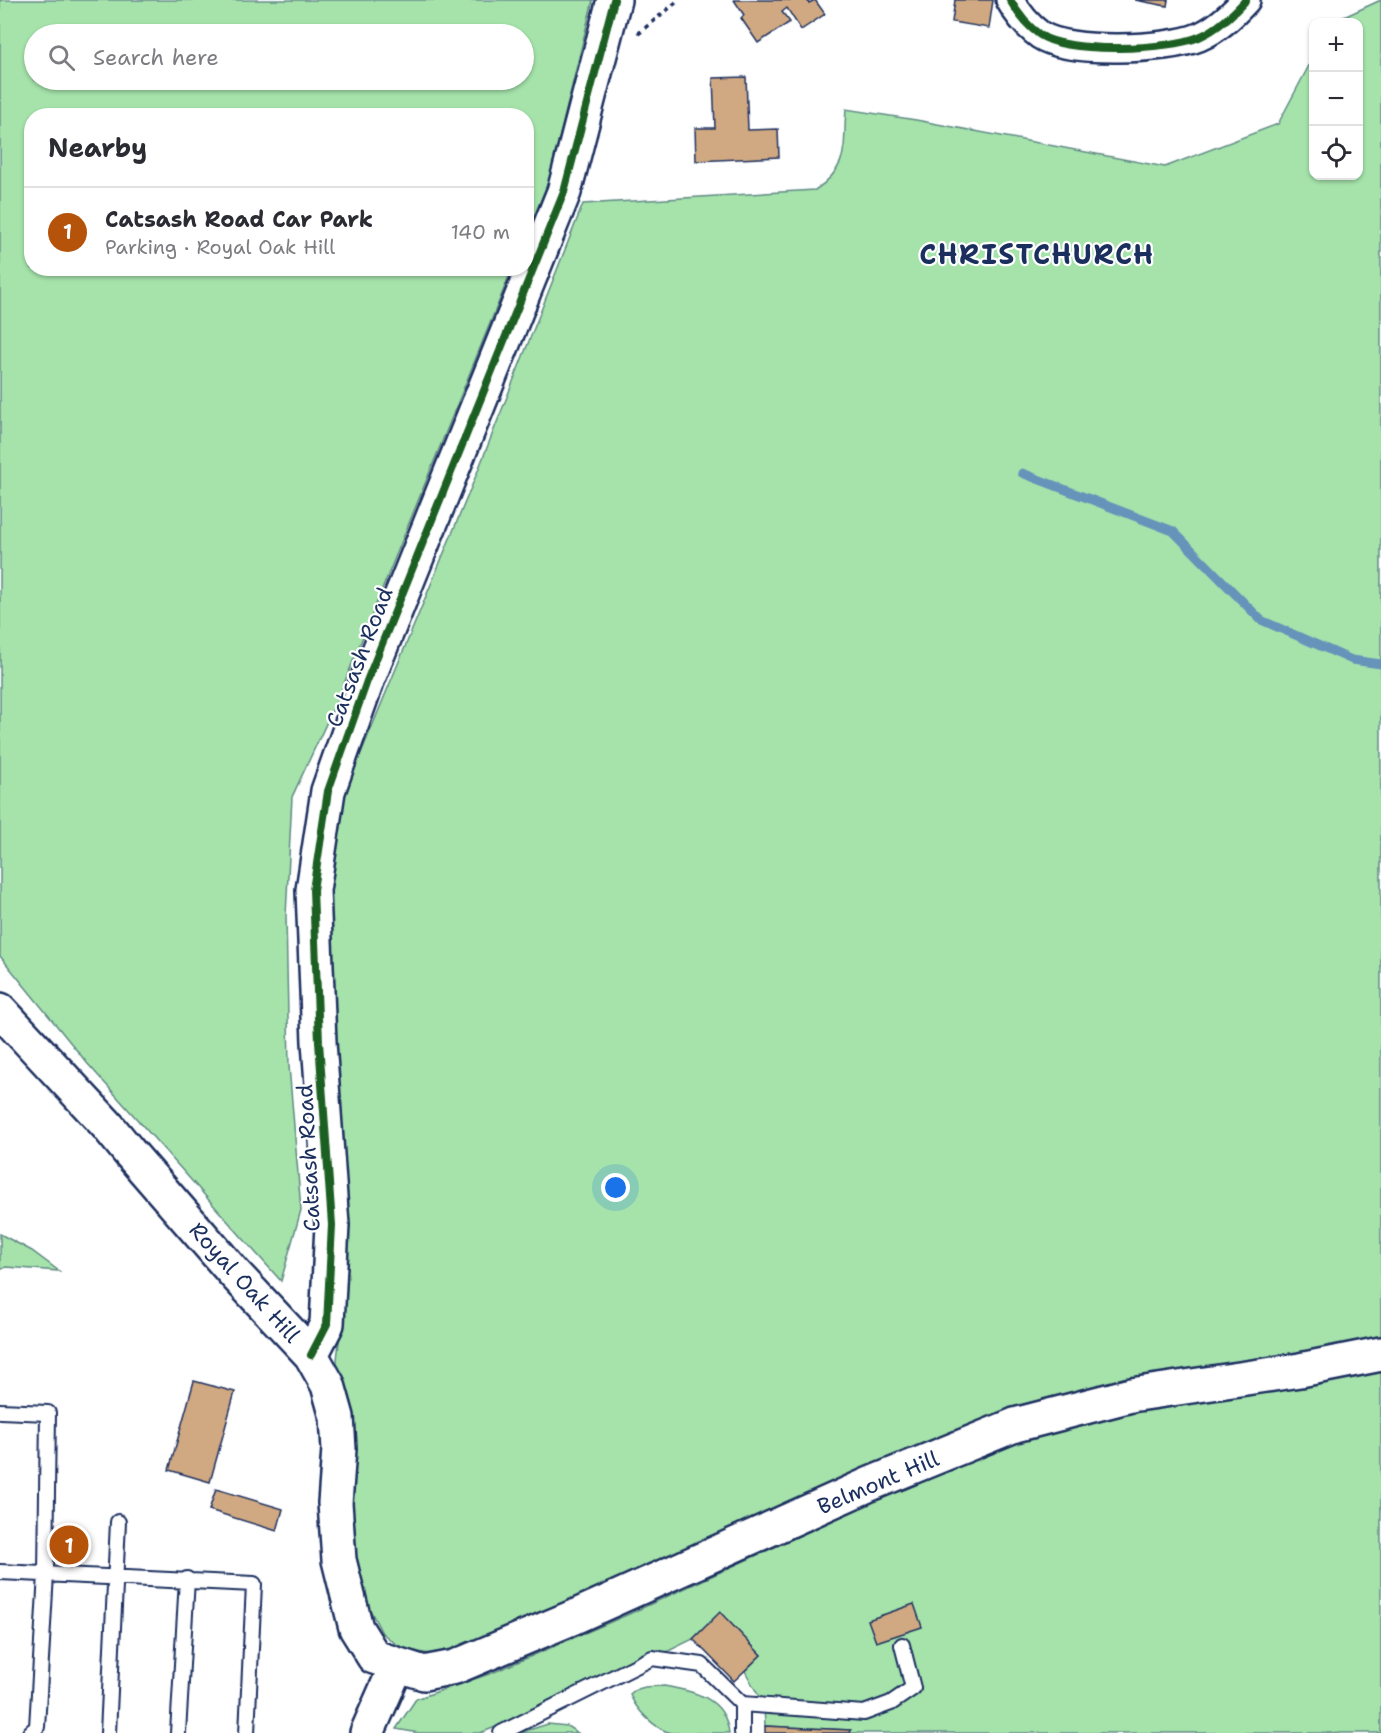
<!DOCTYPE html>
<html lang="en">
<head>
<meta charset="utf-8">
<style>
	body { margin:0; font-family:"Shantell Sans",sans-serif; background:#f7f7f7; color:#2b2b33 }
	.controls { position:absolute; right:18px; top:18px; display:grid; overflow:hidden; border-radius:12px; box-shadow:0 2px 4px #0004 }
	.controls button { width:54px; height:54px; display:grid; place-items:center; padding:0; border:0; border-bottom:2px solid #e1e1e2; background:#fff; color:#2b2b33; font:30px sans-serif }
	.you { position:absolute; left:616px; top:1188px; width:21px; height:21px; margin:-15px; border:4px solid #fff; border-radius:50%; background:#1a73e8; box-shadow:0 0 0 9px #1a73e833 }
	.badge { display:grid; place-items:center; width:39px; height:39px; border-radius:50%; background:#b45309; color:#fff; font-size:20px; font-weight:700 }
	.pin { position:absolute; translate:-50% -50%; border:3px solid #fff; box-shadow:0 2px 6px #0006 }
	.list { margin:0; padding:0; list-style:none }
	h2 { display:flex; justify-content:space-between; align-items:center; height:78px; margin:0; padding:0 24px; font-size:26px }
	h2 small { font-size:20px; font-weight:400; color:#7c7c81 }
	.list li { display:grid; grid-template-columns:39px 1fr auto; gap:18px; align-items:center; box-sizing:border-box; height:90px; padding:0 24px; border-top:2px solid #e1e1e2 }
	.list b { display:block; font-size:22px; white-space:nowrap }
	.list p { margin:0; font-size:20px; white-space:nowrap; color:#7c7c81 }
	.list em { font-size:20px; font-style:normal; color:#7c7c81 }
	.icon { flex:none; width:33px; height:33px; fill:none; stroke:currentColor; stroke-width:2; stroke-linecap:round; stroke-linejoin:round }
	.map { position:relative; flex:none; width:1381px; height:1733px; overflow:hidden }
	.search { position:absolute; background:#fff; box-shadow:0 2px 4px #0004; left:24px; top:24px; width:510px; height:66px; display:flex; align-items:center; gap:15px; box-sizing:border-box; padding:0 21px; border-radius:33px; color:#7c7c81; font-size:22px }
	.panel { position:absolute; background:#fff; box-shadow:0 2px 4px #0004; left:24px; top:108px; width:510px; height:168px; border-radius:24px }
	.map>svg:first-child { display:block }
	.green { fill:#a5e3ab; stroke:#608984; stroke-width:1.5; fill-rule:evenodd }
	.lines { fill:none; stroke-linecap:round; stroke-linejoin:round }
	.stream { stroke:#6593ba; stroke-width:9 }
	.building { fill:#d0a982; stroke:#1b2f5e; stroke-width:1.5 }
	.lane-casing { stroke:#1b2f5e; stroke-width:18 }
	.street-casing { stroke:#1b2f5e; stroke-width:32 }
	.secondary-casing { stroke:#1b2f5e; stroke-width:38 }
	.path { stroke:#1b2f5e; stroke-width:4; stroke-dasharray:4.5 4.5; stroke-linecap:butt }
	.lane { stroke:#fff; stroke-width:14 }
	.street { stroke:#fff; stroke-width:27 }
	.secondary { stroke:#fff; stroke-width:33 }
	.cycleway-casing { stroke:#fff; stroke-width:11 }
	.cycleway { stroke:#1b5e20; stroke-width:8 }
	.labels { text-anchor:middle; stroke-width:4.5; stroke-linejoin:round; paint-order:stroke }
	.street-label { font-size:22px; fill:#1b2f5e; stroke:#fff }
	.district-label { font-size:28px; font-weight:bold; letter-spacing:1.5px; fill:#1b2f5e; stroke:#fff }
</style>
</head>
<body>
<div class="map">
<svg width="1381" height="1733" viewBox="0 0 1381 1733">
	<rect width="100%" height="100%" fill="#fff"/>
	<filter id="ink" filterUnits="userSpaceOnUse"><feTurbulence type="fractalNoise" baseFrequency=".0167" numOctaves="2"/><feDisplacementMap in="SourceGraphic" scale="12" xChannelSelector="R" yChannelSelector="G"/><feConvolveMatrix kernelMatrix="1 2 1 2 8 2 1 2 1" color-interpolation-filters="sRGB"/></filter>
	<g filter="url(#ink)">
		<path class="green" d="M0,0H593L549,180L527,234L526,116H32V268L512,269L339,696L292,797L286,916L289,1066L301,1210L281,1281L87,1063L0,956ZM34,34H524V80H34Z
			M1381,0V1733H851L850,1730L765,1726L764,1706L745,1671L761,1655L720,1613L693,1639L577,1696L480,1733H419L396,1729L416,1699L492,1673L629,1614L877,1500L1019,1441L1291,1373L1131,1395L594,1591L458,1649L429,1654L401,1648L382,1633L362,1594L353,1536V1443L335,1377L342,1316L327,896L344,794L475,478L583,204L815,190C850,167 843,147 846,109L916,120L1165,167L1278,124L1313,58L1314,176H1358V22H1333Z
			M0,1234L32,1251L59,1271L6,1267L0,1270Z
			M664,1686C693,1691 725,1697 729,1733C715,1733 683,1733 671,1733C655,1729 635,1709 630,1694C639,1685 653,1687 664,1686Z
			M548,1724L567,1726L578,1733H519Z"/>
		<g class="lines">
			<path class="stream" d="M1022,473L1173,531L1261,620L1352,660L1381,664"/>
		</g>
		<path class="building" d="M734,0H807L809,3L815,0L825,14L801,30L787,8L782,12L790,22L758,43L741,18L744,15Z
			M955,0H993L989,28L952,22Z
			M1135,0H1168L1167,6Z
			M746,77L748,130L778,129L779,157L696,161L695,128H715L713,78Z
			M194,1381L235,1392L210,1482L169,1470Z
			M216,1489L283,1509L277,1531L209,1510Z
			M914,1604L922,1627L876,1642L868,1620Z
			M720,1612L761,1655L734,1681L693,1639Z
			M765,1726L851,1730L850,1733H765Z"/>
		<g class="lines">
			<defs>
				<path id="lane" d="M0,1411L48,1413L46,1574L37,1727L30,1733
					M0,1572L254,1584L247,1733
					M742,1704L864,1713L891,1703L913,1688L902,1645
					M108,1733L118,1522
					M178,1733L187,1579
					M501,1733L652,1658L702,1665L742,1704V1733"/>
				<path id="street" d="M1010,0C1018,14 1026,25 1040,35C1068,54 1168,50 1199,37C1218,29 1233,14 1246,0"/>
				<path id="secondary" d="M0,1010L107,1125L129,1152L234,1273L311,1355L328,1385L337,1417L339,1449L335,1503L339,1560L356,1628L374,1657L424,1673L455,1667L574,1617L870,1484L1015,1425L1131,1395L1300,1370L1381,1354
					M311,1355L327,1324L332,1225L319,1042L313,890L328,791L367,681L564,192L614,0
					M367,1733L397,1665"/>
			</defs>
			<use href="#lane" class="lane-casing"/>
			<use href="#street" class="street-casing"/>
			<use href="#secondary" class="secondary-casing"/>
			<path class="path" d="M638,34L679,0"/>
			<use href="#lane" class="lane"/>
			<use href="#street" class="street"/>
			<use href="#secondary" class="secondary"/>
			<defs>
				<path id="cycleway" d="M1010,0C1018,14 1026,25 1040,35C1068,54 1168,50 1199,37C1218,29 1233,14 1246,0
					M311,1355L327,1324L332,1225L319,1042L313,890L328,791L367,681L564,192L614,0"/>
			</defs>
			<use href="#cycleway" class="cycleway-casing"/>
			<use href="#cycleway" class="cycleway"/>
		</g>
	</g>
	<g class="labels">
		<g class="street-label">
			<text transform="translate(359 657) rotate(-69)" y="8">Catsash Road</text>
			<text transform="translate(308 1158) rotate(-93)" y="8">Catsash Road</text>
			<text transform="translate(245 1282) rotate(48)" y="8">Royal Oak Hill</text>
			<text transform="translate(878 1482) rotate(-23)" y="8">Belmont Hill</text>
		</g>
		<g class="district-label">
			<text x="1037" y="264">CHRISTCHURCH</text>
		</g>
	</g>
</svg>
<div class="controls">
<button>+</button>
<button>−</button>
<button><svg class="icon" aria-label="locate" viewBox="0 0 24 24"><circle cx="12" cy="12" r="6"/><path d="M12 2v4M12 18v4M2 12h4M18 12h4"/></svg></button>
</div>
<div class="you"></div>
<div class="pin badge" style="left:69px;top:1545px">1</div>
<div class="search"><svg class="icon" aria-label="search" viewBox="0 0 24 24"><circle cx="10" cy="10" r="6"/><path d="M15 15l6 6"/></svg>Search here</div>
<section class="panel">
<h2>Nearby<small></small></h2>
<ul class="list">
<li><span class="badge">1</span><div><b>Catsash Road Car Park</b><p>Parking · Royal Oak Hill</p></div><em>140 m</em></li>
</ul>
</section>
</div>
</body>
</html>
